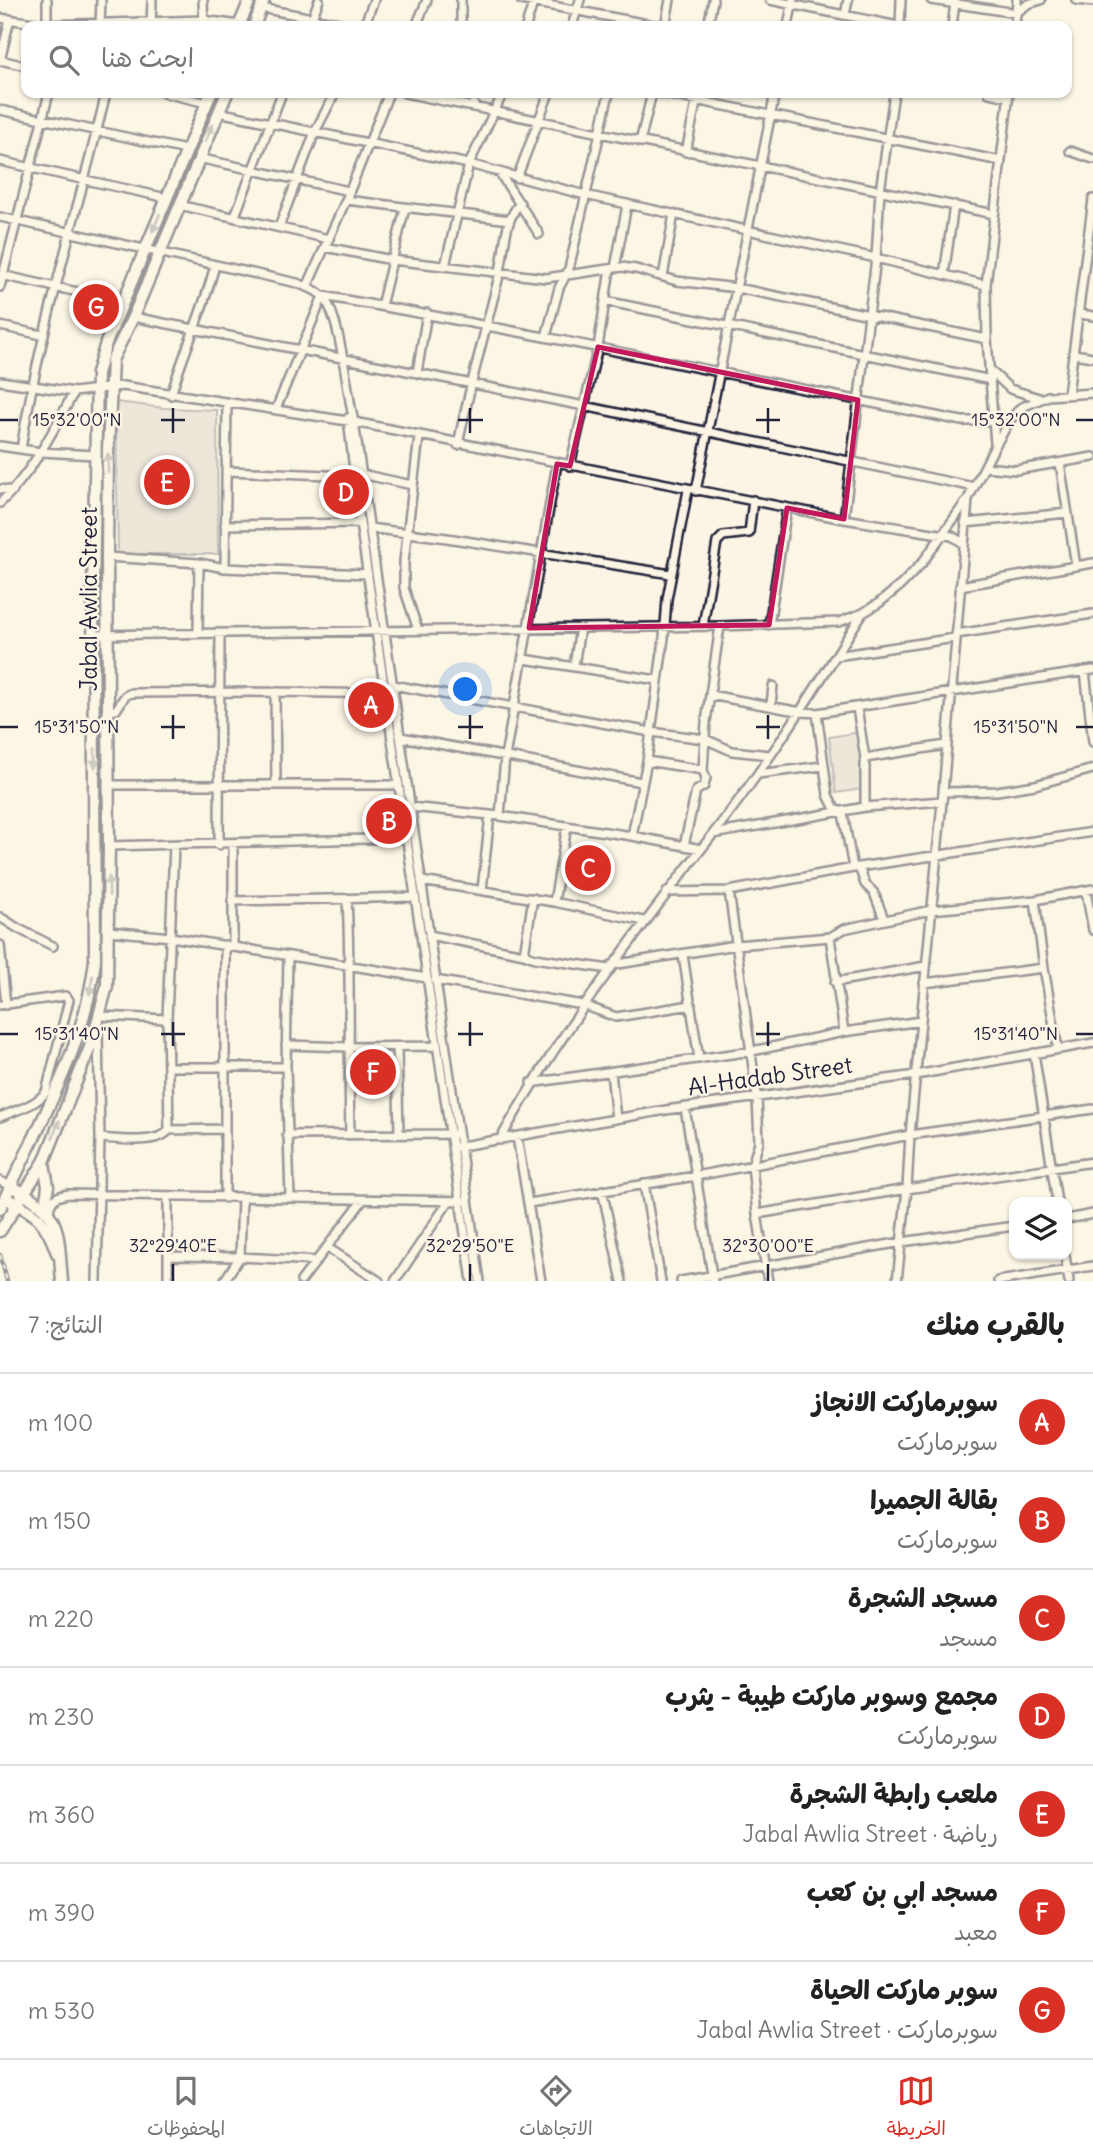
<!DOCTYPE html>
<html lang="ar">
<head>
<meta charset="utf-8">
<style>
	body { margin:0; font-family:Delius,"Playpen Sans Arabic",sans-serif; background:#f6f6f6; color:#222; direction:rtl }
	.controls { position:absolute; right:21px; bottom:21px; display:grid; overflow:hidden; border-radius:14px; box-shadow:0 2px 5px #0004 }
	.controls button { width:63px; height:63px; display:grid; place-items:center; padding:0; border:0; border-bottom:2px solid #e0e0e0; background:#fff; color:#222; font:35px sans-serif }
	.you { position:absolute; left:466px; top:690px; width:24px; height:24px; margin:-18px; border:5px solid #fff; border-radius:50%; background:#1a73e8; box-shadow:0 0 0 10px #1a73e833 }
	.badge { display:grid; place-items:center; width:46px; height:46px; border-radius:50%; background:#d93025; color:#fff; font-size:23px; font-weight:700 }
	.pin { position:absolute; translate:-50% -50%; border:4px solid #fff; box-shadow:0 2px 7px #0006 }
	.list { margin:0; padding:0; list-style:none }
	h2 { display:flex; justify-content:space-between; align-items:center; height:91px; margin:0; padding:0 28px; font-size:30px }
	h2 small { font-size:23px; font-weight:400; color:#767676 }
	.list li { display:grid; grid-template-columns:46px 1fr auto; gap:21px; align-items:center; box-sizing:border-box; height:98px; padding:0 28px; border-top:2px solid #e0e0e0 }
	.list b { display:block; font-size:26px; white-space:nowrap }
	.list p { margin:0; font-size:23px; white-space:nowrap; color:#767676 }
	.list em { font-size:23px; font-style:normal; color:#767676 }
	.icon { flex:none; width:38px; height:38px; fill:none; stroke:currentColor; stroke-width:2; stroke-linecap:round; stroke-linejoin:round }
	.map { position:relative; flex:none; width:1093px; height:1281px; overflow:hidden; direction:ltr }
	.search { position:absolute; background:#fff; box-shadow:0 2px 5px #0004; left:21px; right:21px; top:21px; height:77px; display:flex; align-items:center; gap:18px; box-sizing:border-box; padding:0 24px; border-radius:14px; color:#767676; font-size:26px }
	.sheet { height:777px; background:#fff }
	nav { display:flex; justify-content:space-around; align-items:center; box-sizing:border-box; height:98px; border-top:2px solid #e0e0e0; background:#fff; font-size:19px; color:#767676 }
	nav a { display:grid; justify-items:center; gap:4px }
	nav .on { color:#d93025 }
	.map>svg:first-child { display:block }
	.green { fill:#dcd6cc; stroke:#7f7c84; stroke-width:2 }
	.lines { fill:none; stroke-linecap:round; stroke-linejoin:round }
	.minor-casing { stroke:#22223b; stroke-width:12 }
	.major-casing { stroke:#22223b; stroke-width:15 }
	.minor { stroke:#fcf5e5; stroke-width:7 }
	.major { stroke:#fcf5e5; stroke-width:10 }
	.rail-casing { stroke:#22223b; stroke-width:4.5 }
	.rail { stroke:#fcf5e5; stroke-width:2; stroke-dasharray:5; stroke-linecap:butt }
	.oneway { fill:#9a9698 }
	.marked { fill:none; stroke:#c2185b; stroke-width:5; stroke-linejoin:round }
	.ticks { fill:none; stroke:#22223b; stroke-width:2.5 }
	.labels { text-anchor:middle; stroke-width:5; stroke-linejoin:round; paint-order:stroke }
	.street-label { font-size:23px; fill:#22223b; stroke:#fcf5e5 }
	.ticks-label { font-size:18px; text-anchor:middle; fill:#22223b; stroke:#fcf5e5; stroke-width:5; stroke-linejoin:round; paint-order:stroke }
</style>
</head>
<body>
<div class="map">
<svg width="1093" height="1281" viewBox="0 0 1093 1281">
	<rect width="100%" height="100%" fill="#fcf5e5"/>
	<filter id="ink" filterUnits="userSpaceOnUse"><feTurbulence type="fractalNoise" baseFrequency=".0143" numOctaves="2"/><feDisplacementMap in="SourceGraphic" scale="14" xChannelSelector="R" yChannelSelector="G"/><feConvolveMatrix kernelMatrix="1 2 1 2 8 2 1 2 1" color-interpolation-filters="sRGB"/></filter>
	<g filter="url(#ink)">
		<path class="green" d="M116,402L165,408L217,410L218,554H118Z
			M860,732L868,788L836,793L829,737Z"/>
		<g class="lines">
			<defs>
				<path id="minor" d="M47,0V26
					M203,0L204,26
					M461,0V26
					M521,0L658,26
					M770,0L898,26
					M931,0L1016,13L1028,4L1041,0
					M1076,0L1093,2
					M261,8L353,26
					M845,15L848,0
					M0,18L47,25L203,20L240,25
					M100,26L101,0
					M151,26L152,0
					M309,26L319,0
					M364,26L374,0
					M416,26L427,0
					M526,26L534,0
					M572,26L580,0
					M665,26L670,0
					M708,26L713,0
					M788,26L793,0
					M900,26L901,0
					M952,26L955,3
					M1015,26L1017,0
					M0,60L26,66
					M0,61L10,19
					M164,93L207,103
					M405,93L994,214
					M472,93L474,106
					M660,93L1001,161
					M989,93L1008,97
					M0,110L186,150
					M218,112L469,164L585,195L876,258L986,285
					M640,142L652,93
					M1070,151L1093,159
					M686,152L698,93
					M198,158L349,191
					M0,161L167,198
					M499,172L539,234
					M517,178L549,93
					M346,200L510,220
					M179,205L329,239
					M235,216L282,93
					M0,217L297,283C307,287 318,290 325,299C341,321 347,393 354,422L480,1281
					M279,227L315,132L335,93
					M325,247L392,260L546,278L622,267L636,269L677,281L737,288L987,339
					M445,266L469,164L503,93
					M615,268L627,205
					M1,275L123,302
					M944,275L954,205
					M663,277L674,214
					M0,287L49,93
					M307,287L346,200L389,93
					M323,296C537,333 749,379 962,421H994
					M605,301L991,380
					M381,306L405,208
					M1080,314L1093,316
					M133,317L584,406L974,487
					M0,326L42,335
					M546,337L559,288L569,269L609,93
					M1074,354L1093,357
					M990,370L1010,389L1039,398
					M417,373L427,313
					M0,381L74,392L123,386L354,422L844,519L952,536L963,543
					M1068,394L1093,199
					M171,395C184,351 204,309 215,265
					M276,409L323,296
					M348,418L360,523L472,1281
					M995,444L987,339L986,285L1009,93
					M458,445C469,388 485,332 499,276C505,252 503,222 520,203
					M0,446L41,452L95,455
					M21,449C40,328 78,212 106,93
					M1060,463L1076,566
					M570,466L598,347L610,269
					M985,467L1016,470L1093,457
					M226,471L353,476
					M361,474L412,485
					M0,489L13,491
					M696,491L775,93
					M0,503C33,472 53,431 74,392
					M844,519L876,258L880,191L894,93
					M965,523L1068,513
					M225,525L360,523
					M369,528L447,538L671,574
					M107,557L199,563L225,568L368,574
					M225,568L227,403
					M960,586L1093,563
					M769,625L787,508
					M703,626L717,542L723,536L749,533L753,500
					M418,630L404,588V561L419,437
					M198,633L199,563
					M956,634L1093,614
					M93,635L720,626L839,622L863,613L879,603L901,585L922,563L968,499L995,446L1011,419L1020,408L1048,396L1093,393
					M836,656L955,638
					M524,659L657,680
					M574,666L580,628
					M1085,671L1093,742
					M393,685L651,732L705,739L732,751L770,755
					M275,692L276,785
					M710,695L801,712L817,713L1093,670
					M771,705L773,686
					M857,708L865,758V807
					M108,711L116,710L125,696L131,693L275,692L386,694
					M817,713L828,795L835,809L843,813L853,868
					M401,737L641,782
					M865,758L946,745
					M647,761L703,770
					M758,774L823,766
					M109,785H399
					M943,792L997,791L1035,785L1093,769
					M410,807L500,816L632,836L701,849
					M500,816L505,757L557,464
					M713,834L865,807L942,801
					M632,836L647,761L664,638L667,599L688,490
					M233,844V947
					M219,845L220,633
					M109,846L406,838
					M684,846L696,791L704,786L706,778L703,770L706,722L720,626
					M859,867L865,884L874,893L884,919
					M421,881L554,902L644,921
					M482,890L490,815
					M729,891L757,1097L759,1142L752,1165L757,1214L768,1281
					M1086,891L1093,930
					M667,892L729,891L859,867L1093,832
					M347,898C351,977 348,1055 350,1134
					M1035,900L1044,968L1058,1049
					M232,901L415,897
					M554,902L567,826
					M0,917L19,929L53,946
					M109,931L171,937L427,978
					M429,935L524,954L535,958L609,969
					M830,937L844,1032
					M0,945L6,1005
					M524,954L533,898
					M683,955L699,1059
					M288,957L286,1067L290,1198
					M612,965L736,945L830,937L844,929L931,910L1035,900L1093,889
					M435,980L583,1005L616,1017L691,1005
					M835,982L926,966
					M924,983L1044,968
					M0,1005L65,996L69,1000L46,1092C35,1106 16,1110 0,1117
					M100,1016L167,1019
					M286,1045L348,1047L437,1046
					M397,1047L399,1134
					M1034,1053L1057,1202
					M168,1067H286
					M611,1072L616,1119
					M531,1083L752,1051L844,1032L921,1021
					M685,1108L713,1281
					M169,1130L224,1129
					M287,1135L454,1134
					M517,1137L541,1281
					M100,1138C117,1139 158,1145 169,1130L167,1019L174,845
					M500,1140C561,1030 636,933 713,834C768,764 815,689 862,614
					M456,1147L666,1110L916,1075L1093,1043
					M0,1181L11,1186
					M644,1184L661,1281
					M602,1190L622,1281
					M168,1196V1281
					M225,1198V945
					M529,1203L696,1176L910,1135L1093,1109
					M49,1212C51,1199 55,1196 69,1194L463,1201
					M757,1214L907,1189L1093,1162
					M1067,1219L1093,1214
					M328,1248L379,1281
					M1065,1255L1069,1281
					M168,1256L240,1257L317,1261
					M97,1281L100,1138L98,1030
					M224,1281L240,1257L242,1198
					M301,1281L363,1200
					M395,1281L449,1201
					M681,1281L902,1242L1014,1226
					M897,1281L907,1189L910,1135L943,792L968,500
					M998,1281L1093,1266"/>
				<path id="major" d="M239,26L250,0
					M254,26L264,0
					M44,1164L48,1186L45,1208
					M11,1186C63,1214 57,1227 62,1281
					M5,1198C36,1214 45,1218 57,1253
					M0,1209C36,1129 85,1049 95,960L93,592L97,373L106,343L211,93
					M0,1231L44,1162L92,1042L107,986L109,846L107,557L108,451L112,360L133,317L227,93"/>
			</defs>
			<use href="#minor" class="minor-casing"/>
			<use href="#major" class="major-casing"/>
			<use href="#minor" class="minor"/>
			<use href="#major" class="major"/>
			<defs>
				<path id="rail" d="M0,1255L7,1281"/>
			</defs>
			<use href="#rail" class="rail-casing"/>
			<use href="#rail" class="rail"/>
		</g>
		<defs><path id="oneway-solid" d="M-6-.8H1V-3.2L6.5 0L1 3.2V.8H-6Z" transform="scale(1.75)"/></defs>
		<g class="oneway">
			<use href="#oneway-solid" transform="translate(209 133) rotate(-66)"/>
			<use href="#oneway-solid" transform="translate(156 223) rotate(113)"/>
			<use href="#oneway-solid" transform="translate(108 463) rotate(-90)"/>
			<use href="#oneway-solid" transform="translate(95 758) rotate(90)"/>
			<use href="#oneway-solid" transform="translate(109 886) rotate(-90)"/>
			<use href="#oneway-solid" transform="translate(91 985) rotate(100)"/>
			<use href="#oneway-solid" transform="translate(56 1129) rotate(-69)"/>
		</g>
	</g>
	<path d="M0 0H1093V1281H0ZM598,347L858,400L844,519L787,508L769,625L529,628L557,464L570,466Z" fill="#fcf5e5" fill-opacity=".55" fill-rule="evenodd"/>
	<path class="marked" d="M598,347L858,400L844,519L787,508L769,625L529,628L557,464L570,466Z"/>
	<path class="ticks" d="M173,408V433M470,408V433M768,408V433M0,420H18M161,420H185M458,420H483M756,420H780M1076,420H1093M173,715V739M470,715V739M768,715V739M0,727H18M161,727H185M458,727H483M756,727H780M1076,727H1093M173,1022V1046M470,1022V1046M768,1022V1046M0,1034H18M161,1034H185M458,1034H483M756,1034H780M1076,1034H1093M173,1264V1281M470,1264V1281M768,1264V1281"/>
	<g class="labels">
		<g class="street-label">
			<text transform="translate(89 599) rotate(-90)" y="8">Jabal Awlia Street</text>
			<text transform="translate(770 1076) rotate(-8)" y="8">Al-Hadab Street</text>
		</g>
	</g>
	<g class="ticks-label">
		<text x="77" y="426">15°32'00"N</text>
		<text x="1016" y="426">15°32'00"N</text>
		<text x="77" y="733">15°31'50"N</text>
		<text x="1016" y="733">15°31'50"N</text>
		<text x="77" y="1040">15°31'40"N</text>
		<text x="1016" y="1040">15°31'40"N</text>
		<text x="173" y="1252">32°29'40"E</text>
		<text x="470" y="1252">32°29'50"E</text>
		<text x="768" y="1252">32°30'00"E</text>
	</g>
</svg>
<div class="controls">
<button><svg class="icon" aria-label="layers" viewBox="0 0 24 24"><path d="M12 4l9 5-9 5-9-5zM3 14l9 5 9-5"/></svg></button>
</div>
<div class="you"></div>
<div class="pin badge" style="left:371px;top:705px">A</div>
<div class="pin badge" style="left:389px;top:821px">B</div>
<div class="pin badge" style="left:588px;top:868px">C</div>
<div class="pin badge" style="left:346px;top:492px">D</div>
<div class="pin badge" style="left:167px;top:482px">E</div>
<div class="pin badge" style="left:373px;top:1072px">F</div>
<div class="pin badge" style="left:96px;top:307px">G</div>
<div class="search"><svg class="icon" aria-label="search" viewBox="0 0 24 24"><circle cx="10" cy="10" r="6"/><path d="M15 15l6 6"/></svg>ابحث هنا</div>
</div>
<section class="sheet">
<h2>بالقرب منك<small>النتائج: 7</small></h2>
<ul class="list">
<li><span class="badge">A</span><div><b>سوبرماركت الانجاز</b><p>سوبرماركت</p></div><em>100 m</em></li>
<li><span class="badge">B</span><div><b>بقالة الجميرا</b><p>سوبرماركت</p></div><em>150 m</em></li>
<li><span class="badge">C</span><div><b>مسجد الشجرة</b><p>مسجد</p></div><em>220 m</em></li>
<li><span class="badge">D</span><div><b>مجمع وسوبر ماركت طيبة - يثرب</b><p>سوبرماركت</p></div><em>230 m</em></li>
<li><span class="badge">E</span><div><b>ملعب رابطة الشجرة</b><p>رياضة · Jabal Awlia Street</p></div><em>360 m</em></li>
<li><span class="badge">F</span><div><b>مسجد ابي بن كعب</b><p>معبد</p></div><em>390 m</em></li>
<li><span class="badge">G</span><div><b>سوبر ماركت الحياة</b><p>سوبرماركت · Jabal Awlia Street</p></div><em>530 m</em></li>
</ul>
</section>
<nav>
<a class="on"><svg class="icon" aria-label="map" viewBox="0 0 24 24"><path d="M3 6l6-2 6 2 6-2v14l-6 2-6-2-6 2zM9 4v14M15 6v14"/></svg>الخريطة</a>
<a><svg class="icon" aria-label="directions" viewBox="0 0 24 24"><path d="M12 3l9 9-9 9-9-9zM9 14v-3h6M13 9l2 2-2 2"/></svg>الاتجاهات</a>
<a><svg class="icon" aria-label="saved" viewBox="0 0 24 24"><path d="M7 4h10v16l-5-4-5 4z"/></svg>المحفوظات</a>
</nav>
</body>
</html>
